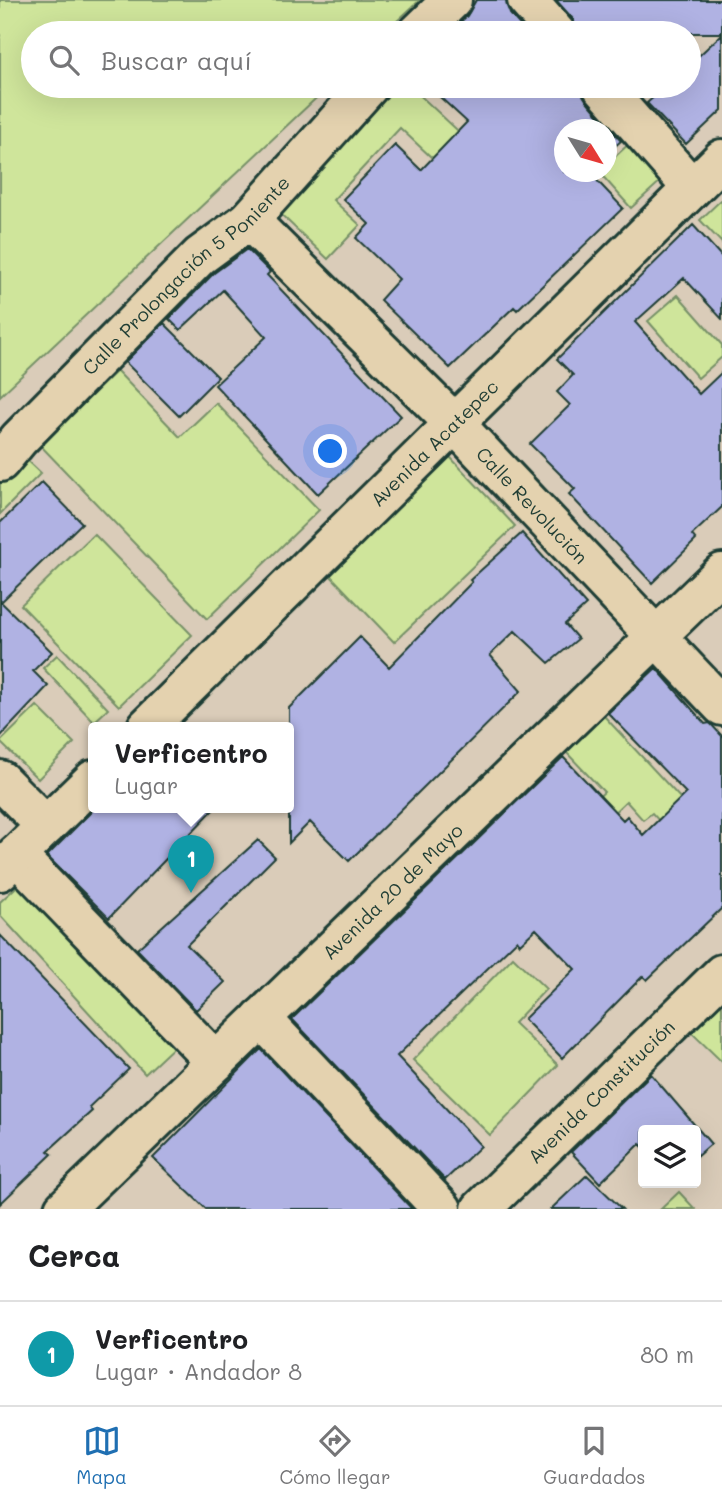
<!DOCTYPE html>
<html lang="es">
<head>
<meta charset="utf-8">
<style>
	body { margin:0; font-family:Mali,sans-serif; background:#f6f6f6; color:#202124 }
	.controls { position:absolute; right:21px; bottom:21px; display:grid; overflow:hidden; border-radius:7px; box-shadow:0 7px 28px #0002 }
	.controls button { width:63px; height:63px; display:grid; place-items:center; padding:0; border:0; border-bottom:2px solid #e0e0e0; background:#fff; color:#202124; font:35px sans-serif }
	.compass { position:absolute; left:554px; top:119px; width:63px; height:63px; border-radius:50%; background:#fff; box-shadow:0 7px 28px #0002; rotate:127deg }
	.you { position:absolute; left:331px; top:452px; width:24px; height:24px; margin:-18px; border:5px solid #fff; border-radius:50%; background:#1a73e8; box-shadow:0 0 0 10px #1a73e833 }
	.badge { display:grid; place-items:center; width:46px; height:46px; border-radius:50%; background:#1f6fb2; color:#fff; font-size:23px; font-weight:700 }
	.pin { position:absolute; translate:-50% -58px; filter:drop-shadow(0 2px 4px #0008) }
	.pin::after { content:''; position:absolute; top:37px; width:24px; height:21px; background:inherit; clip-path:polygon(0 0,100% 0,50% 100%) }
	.popup { position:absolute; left:88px; top:722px; width:206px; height:91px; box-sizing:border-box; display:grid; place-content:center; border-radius:7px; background:#fff; filter:drop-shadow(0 2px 5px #0005); font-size:23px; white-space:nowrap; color:#757577 }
	.popup b { font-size:26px; color:#202124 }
	.popup::after { content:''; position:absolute; left:50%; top:100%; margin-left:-14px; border:14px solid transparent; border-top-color:#fff }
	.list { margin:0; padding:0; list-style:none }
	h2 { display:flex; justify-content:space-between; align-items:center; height:91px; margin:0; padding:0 28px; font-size:30px }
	h2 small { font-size:23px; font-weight:400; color:#757577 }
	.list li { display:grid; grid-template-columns:46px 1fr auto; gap:21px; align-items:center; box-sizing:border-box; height:105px; padding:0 28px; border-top:2px solid #e0e0e0 }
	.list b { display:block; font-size:26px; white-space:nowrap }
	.list p { margin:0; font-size:23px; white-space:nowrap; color:#757577 }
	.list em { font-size:23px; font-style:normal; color:#757577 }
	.icon { flex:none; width:38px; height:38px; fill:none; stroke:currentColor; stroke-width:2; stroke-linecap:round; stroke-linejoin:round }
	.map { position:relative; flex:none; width:722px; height:1209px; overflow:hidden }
	.search { position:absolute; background:#fff; box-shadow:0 7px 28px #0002; left:21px; right:21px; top:21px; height:77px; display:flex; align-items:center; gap:18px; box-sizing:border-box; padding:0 24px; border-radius:38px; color:#757577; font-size:26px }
	.sheet { height:196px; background:#fff }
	nav { display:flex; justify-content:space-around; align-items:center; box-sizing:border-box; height:98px; border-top:2px solid #e0e0e0; background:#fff; font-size:19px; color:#757577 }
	nav a { display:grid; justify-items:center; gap:4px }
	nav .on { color:#1f6fb2 }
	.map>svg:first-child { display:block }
	.green { fill:#cfe59b; stroke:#779168; stroke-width:2 }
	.building { fill:#b0b2e3; stroke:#1f3d34; stroke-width:2 }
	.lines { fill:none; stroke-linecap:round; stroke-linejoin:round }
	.minor-casing { stroke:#1f3d34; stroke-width:44 }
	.minor { stroke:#e4d2af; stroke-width:38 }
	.labels { text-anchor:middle; stroke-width:7; stroke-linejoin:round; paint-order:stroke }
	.street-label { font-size:19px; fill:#1f3d34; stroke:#e4d2af }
</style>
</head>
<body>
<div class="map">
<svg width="722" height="1209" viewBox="0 0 722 1209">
	<rect width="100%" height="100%" fill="#daccb9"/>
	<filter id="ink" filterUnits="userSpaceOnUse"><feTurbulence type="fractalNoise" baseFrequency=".0143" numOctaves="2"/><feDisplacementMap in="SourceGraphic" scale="14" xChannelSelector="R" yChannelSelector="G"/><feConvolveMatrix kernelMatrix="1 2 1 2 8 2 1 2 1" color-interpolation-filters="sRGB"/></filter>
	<g filter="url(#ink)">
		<path class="green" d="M0,0H420L384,33H33V86H329L0,396Z
			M380,86H410L471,143L446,171L400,128L333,200L360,225L328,259L270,204Z
			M631,142L663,179L631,208L599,172H606L607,164Z
			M722,199V243L700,220Z
			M678,295L722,345V357L698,378L648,321Z
			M117,371L180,437L216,403L319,510L207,619L40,445Z
			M22,455L41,473L0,514V478Z
			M450,457L515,526L394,642L328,573Z
			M94,534L192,635L119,706L21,605Z
			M57,655L108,709L94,722L43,668Z
			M37,706L74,743L38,779L0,742Z
			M604,716L696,815L673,836L652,813L643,820L626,801L604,822L589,806L604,792L566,752Z
			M27,877L178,1043L145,1074L0,915V902Z
			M513,957L546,989L514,1023L558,1065L490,1135L413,1060Z
			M722,1000V1062L691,1032Z
			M679,1192L695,1209H661Z"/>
		<path class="building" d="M476,0H506L510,14L527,33H449L467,16Z
			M556,0H722V33H577L573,19Z
			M722,34V110L686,144L647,103L666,86H689V65Z
			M428,86H581L586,100L621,141L606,154V130H564V172H589L623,208L517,310L514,307L450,368L380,300L399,279L356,238L369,224L343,199L395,145L421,170L467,122Z
			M693,225L722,257V319L684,278L635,322L699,394L722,372V507L692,535L696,540L652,583L569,494L575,489L530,444L570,405L557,392L573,375L557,359Z
			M247,249L270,272L267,275L401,416L318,494L215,385L266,337L223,290L180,330L169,319L214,273Z
			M164,323L218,377L179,416L125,362Z
			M42,482L82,523L1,602L52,652L33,671L48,686L0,737V523Z
			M522,533L586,605L565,624L578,639L549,663L515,631L490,655L521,691L349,861L310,822L289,843V708L360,637L389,667L472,582L470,580Z
			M656,668L705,724L710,723L722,736V908L647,980L643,976L562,1058L524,1019L575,969L536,929L520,944L517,940L397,1056L481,1146L445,1180L292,1019L563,757L623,820L627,816L643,835L686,793L608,713Z
			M96,807H216L109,918L47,856Z
			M258,840L275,857L187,945L225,982L196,1010L137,949Z
			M0,935L129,1069L89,1107L92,1111L48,1151L52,1154L0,1204Z
			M261,1049L412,1209H206L153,1158Z
			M651,1074L711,1144L696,1157V1130H643V1147L640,1144L600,1183L571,1152Z
			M587,1175L622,1209H551Z"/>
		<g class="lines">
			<defs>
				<g id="minor">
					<path d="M527,0L556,33"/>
					<path d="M418,33L452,0"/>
					<path d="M602,86L692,188"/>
					<path id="s1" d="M249,220L454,423L722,706"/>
					<path id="s2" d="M0,462L19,439L200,256L249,220L369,86"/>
					<path id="s3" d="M147,727L722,159"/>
					<path d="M0,780L46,826"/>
					<path d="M16,855L216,1062"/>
					<path d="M0,871L93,780"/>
					<path d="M261,1018L442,1209"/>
					<path id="s4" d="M64,1209L722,573"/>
					<path id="s5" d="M481,1209L722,974"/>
				</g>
			</defs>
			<use href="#minor" class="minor-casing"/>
			<use href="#minor" class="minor"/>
		</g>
	</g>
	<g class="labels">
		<g class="street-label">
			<text dy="7" stroke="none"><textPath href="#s2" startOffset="264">Calle Prolongación 5 Poniente</textPath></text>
			<text dy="7" stroke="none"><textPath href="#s3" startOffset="404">Avenida Acatepec</textPath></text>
			<text dy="7" stroke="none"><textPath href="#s1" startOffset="402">Calle Revolución</textPath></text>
			<text dy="7" stroke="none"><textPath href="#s4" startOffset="457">Avenida 20 de Mayo</textPath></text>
			<text dy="7" stroke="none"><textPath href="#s5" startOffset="168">Avenida Constitución</textPath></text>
		</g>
	</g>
</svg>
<div class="controls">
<button><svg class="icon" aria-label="layers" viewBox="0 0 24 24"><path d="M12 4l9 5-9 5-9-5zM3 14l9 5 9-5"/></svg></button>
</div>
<svg class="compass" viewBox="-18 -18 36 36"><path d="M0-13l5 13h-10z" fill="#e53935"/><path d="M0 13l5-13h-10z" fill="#757577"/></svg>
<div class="you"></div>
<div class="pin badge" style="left:191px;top:893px;background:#0f9aa8">1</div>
<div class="popup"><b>Verficentro</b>Lugar</div>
<div class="search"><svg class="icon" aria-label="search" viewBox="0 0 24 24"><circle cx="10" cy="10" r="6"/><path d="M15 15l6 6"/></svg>Buscar aquí</div>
</div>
<section class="sheet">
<h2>Cerca<small></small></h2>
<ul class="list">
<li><span class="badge" style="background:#0f9aa8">1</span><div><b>Verficentro</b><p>Lugar · Andador 8</p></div><em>80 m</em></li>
</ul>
</section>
<nav>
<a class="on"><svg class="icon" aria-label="map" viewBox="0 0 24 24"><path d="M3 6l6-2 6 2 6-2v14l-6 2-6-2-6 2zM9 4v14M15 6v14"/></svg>Mapa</a>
<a><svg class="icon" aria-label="directions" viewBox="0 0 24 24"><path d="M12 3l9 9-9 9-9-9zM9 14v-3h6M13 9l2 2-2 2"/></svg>Cómo llegar</a>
<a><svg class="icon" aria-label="saved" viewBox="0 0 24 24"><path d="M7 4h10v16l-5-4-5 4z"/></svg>Guardados</a>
</nav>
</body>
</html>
